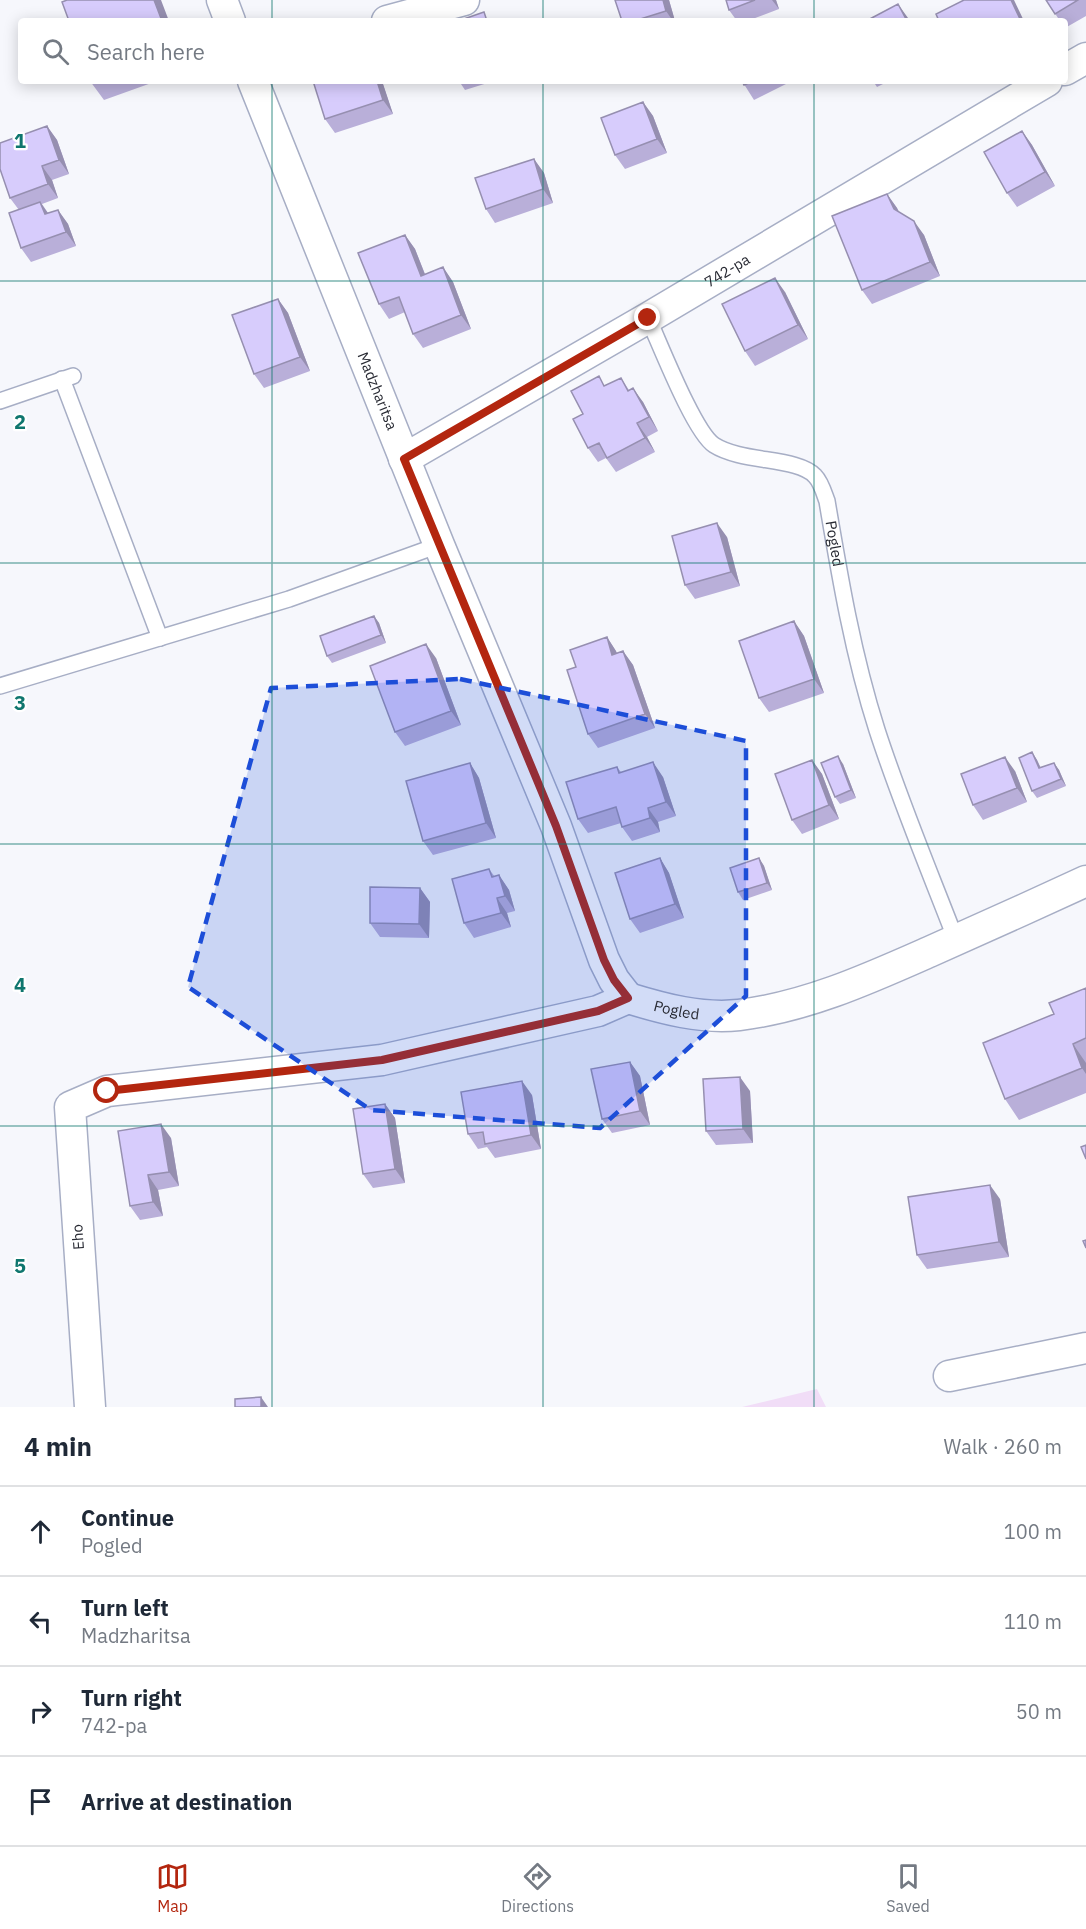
<!DOCTYPE html>
<html lang="en">
<head>
<meta charset="utf-8">
<style>
	body { margin:0; font-family:"IBM Plex Sans",sans-serif; background:#f6f6f7; color:#1f2937 }
	.stop { position:absolute; width:18px; height:18px; margin:-14px; border:4px solid #b3260f; border-radius:50%; background:#fff }
	.stop.end { background:#b3260f; border-color:#fff; box-shadow:0 2px 6px #0008 }
	.list { margin:0; padding:0; list-style:none }
	h2 { display:flex; justify-content:space-between; align-items:center; height:78px; margin:0; padding:0 24px; font-size:26px }
	h2 small { font-size:20px; font-weight:400; color:#747a83 }
	.list li { display:grid; grid-template-columns:39px 1fr auto; gap:18px; align-items:center; box-sizing:border-box; height:90px; padding:0 24px; border-top:2px solid #e0e1e3 }
	.list b { display:block; font-size:22px; white-space:nowrap }
	.list p { margin:0; font-size:20px; white-space:nowrap; color:#747a83 }
	.list em { font-size:20px; font-style:normal; color:#747a83 }
	.icon { flex:none; width:33px; height:33px; fill:none; stroke:currentColor; stroke-width:2; stroke-linecap:round; stroke-linejoin:round }
	.map { position:relative; flex:none; width:1086px; height:1407px; overflow:hidden }
	.search { position:absolute; background:#fff; box-shadow:0 3px 15px #0003; left:18px; right:18px; top:18px; height:66px; display:flex; align-items:center; gap:15px; box-sizing:border-box; padding:0 21px; border-radius:6px; color:#747a83; font-size:22px }
	.sheet { height:438px; background:#fff }
	nav { display:flex; justify-content:space-around; align-items:center; box-sizing:border-box; height:84px; border-top:2px solid #e0e1e3; background:#fff; font-size:16px; color:#747a83 }
	nav a { display:grid; justify-items:center; gap:3px }
	nav .on { color:#b3260f }
	.map>svg:first-child { display:block }
	.green { fill:#f1ddf7 }
	.lines { fill:none; stroke-linecap:round; stroke-linejoin:round }
	.service-casing { stroke:#a7aec5; stroke-width:18 }
	.minor-casing { stroke:#a7aec5; stroke-width:33 }
	.service { stroke:#fff; stroke-width:15 }
	.minor { stroke:#fff; stroke-width:30 }
	.wall { fill:#b9afd9 }
	.shaded-wall { fill:#968fb0 }
	.building { fill:#d7ccfc; stroke:#968fb0; stroke-width:1.5 }
	.route { stroke:#b3260f; stroke-width:8 }
	.marked { fill:#1d4ed8; fill-opacity:0.2; stroke:#1d4ed8; stroke-width:4.5; stroke-dasharray:12 8; stroke-linejoin:round }
	.grid { fill:none; stroke:#0f766e; stroke-width:1.5; stroke-opacity:0.55 }
	.labels { text-anchor:middle; stroke-width:4.5; stroke-linejoin:round; paint-order:stroke }
	.street-label { font-size:15px; fill:#282a33; stroke:#fff }
	.grid-label { font-size:20px; text-anchor:middle; font-weight:bold; fill:#0f766e; stroke:#fff; stroke-width:4.5; stroke-linejoin:round; paint-order:stroke }
</style>
</head>
<body>
<div class="map">
<svg width="1086" height="1407" viewBox="0 0 1086 1407">
	<rect width="100%" height="100%" fill="#f6f7fc"/>
	<path class="green" d="M817,1389L826,1407H742Z"/>
	<g class="lines">
		<defs>
			<g id="service">
				<path id="s1" d="M648,318C660,344 694,432 714,445C742,463 798,457 815,476C821,482 824,493 827,501C840,578 853,655 877,730C900,801 929,870 956,940"/>
				<path d="M62,379L160,638"/>
				<path d="M0,401L73,376"/>
				<path d="M0,686L289,599L439,545"/>
			</g>
			<g id="minor">
				<path d="M222,0L230,21"/>
				<path d="M387,21L464,0"/>
				<path d="M1065,70L1086,58"/>
				<path id="s2" d="M253,81L439,545L556,826L604,960L614,980L628,998"/>
				<path id="s3" d="M404,459L648,318L1047,81"/>
				<path d="M949,1376L1086,1348"/>
				<path id="s4" d="M90,1407L70,1107L107,1091L382,1060L598,1011L628,998C664,1009 701,1019 739,1015C806,1007 868,979 929,952C981,929 1034,905 1086,881"/>
			</g>
		</defs>
		<use href="#service" class="service-casing"/>
		<use href="#minor" class="minor-casing"/>
		<use href="#service" class="service"/>
		<use href="#minor" class="minor"/>
	</g>
	<path class="wall" d="M615,0H669L675,21H622Z
		M726,0H776L779,9L747,21H737L729,10Z
		M1046,0H1086V16L1065,28V21H1060Z
		M90,81H157L104,100Z
		M382,81L393,114L335,133L325,119Z
		M459,81H494L465,90Z
		M742,81H792L754,100Z
		M873,81H889L877,87Z
		M643,102L653,116L667,153L625,169L615,155Z
		M47,126L57,140L69,174L52,180L58,198L42,204L48,213L58,210L68,224L76,246L31,262L21,248L19,210L10,198Z
		M1022,131L1032,145L1055,186L1017,207L1007,193Z
		M534,159L544,173L553,203L495,223L486,209Z
		M887,194L897,208L899,212L924,235L940,276L872,304L862,290Z
		M405,235L415,249L425,274L443,267L453,282L471,329L423,348L413,334L405,312L389,319L379,304Z
		M785,292L808,339L755,366L745,351Z
		M278,299L288,313L310,371L264,388L254,374Z
		M621,378L629,390L643,402L658,431L647,437L655,452L616,472L606,458L598,462L588,448L583,414L605,386Z
		M727,537L740,586L695,599L685,585Z
		M374,616L379,623L386,643L332,663L327,656Z
		M794,621L804,636L824,693L769,712L759,698Z
		M607,637L617,653L623,651L633,665L655,728L598,748L588,734L576,667Z
		M436,658L461,725L405,746L395,732Z
		M1032,752L1037,760L1041,768L1054,763L1059,770L1066,786L1037,798L1032,791Z
		M812,760L822,774L839,819L802,834L792,820Z
		M470,763L479,778L496,838L433,855L423,841Z
		M843,764L856,798L840,804L835,797Z
		M617,767L621,772L663,777L676,816L658,822L660,832L632,841L622,827L621,823L588,833L578,819Z
		M1015,771L1027,802L983,820L973,805Z
		M660,858L669,873L684,918L640,933L630,919Z
		M759,858L764,866L772,890L743,900L738,892Z
		M489,869L495,877L499,875L509,890L515,911L507,913L511,927L474,938L464,923Z
		M420,888L430,902L429,938L380,937L370,923Z
		M1086,988V1093L1019,1120L1005,1099L1054,1014Z
		M630,1062L640,1076L650,1125L612,1133L602,1119Z
		M750,1091L753,1143L716,1145L706,1131Z
		M532,1095L541,1149L495,1158L487,1147L478,1149L468,1134Z
		M385,1104L395,1118L405,1183L373,1188L363,1174Z
		M171,1138L179,1186L158,1190L163,1216L140,1220L130,1206Z
		M1000,1199L1009,1257L927,1269L917,1255Z"/>
	<path class="shaded-wall" d="M154,0H161L169,21H162Z
		M663,0H669L675,21H673L666,11Z
		M772,0H776L779,9Z
		M1011,0H1014L1024,21H1021Z
		M898,4L908,18L910,21H907Z
		M377,81H382L393,114L383,100Z
		M643,102L653,116L667,153L657,139Z
		M47,126L57,140L69,174L59,160Z
		M1022,131L1032,145L1055,186L1045,172Z
		M534,159L544,173L553,203L543,189Z
		M42,166L52,180L58,198L48,184Z
		M887,194L897,208L904,223L894,209Z
		M40,202L50,216L45,214Z
		M58,210L68,224L76,246L66,232Z
		M914,221L924,235L940,276L930,262Z
		M405,235L415,249L431,290L421,276Z
		M443,267L453,282L471,329L461,315Z
		M775,278L785,292L808,339L798,325Z
		M278,299L288,313L310,371L300,357Z
		M633,388L643,402L658,431L649,417Z
		M637,423L647,437L655,452L645,438Z
		M717,523L727,537L740,586L731,572Z
		M374,616L379,623L386,643L381,635Z
		M794,621L804,636L824,693L814,679Z
		M607,637L616,651L622,669L612,655Z
		M426,644L436,658L461,725L451,711Z
		M623,651L633,665L655,728L645,714Z
		M1032,752L1037,760L1044,776L1039,768Z
		M838,756L843,764L856,798L851,790Z
		M1005,757L1015,771L1027,802L1017,788Z
		M812,760L822,774L839,819L829,805Z
		M653,762L663,777L676,816L666,802Z
		M470,763L479,778L496,838L486,823Z
		M1054,763L1059,770L1066,786L1061,779Z
		M648,808L658,822L660,832L650,818Z
		M660,858L669,873L684,918L675,904Z
		M759,858L764,866L772,890L767,883Z
		M499,875L509,890L515,911L505,896Z
		M420,888L430,902L429,938L419,924Z
		M497,898L507,913L511,927L501,913Z
		M1073,1044L1086,1063V1074L1082,1068Z
		M630,1062L640,1076L650,1125L640,1111Z
		M740,1077L750,1091L753,1143L743,1129Z
		M522,1081L532,1095L541,1149L531,1135Z
		M385,1104L395,1118L405,1183L395,1169Z
		M161,1124L171,1138L179,1186L169,1172Z
		M148,1175L158,1190L163,1216L153,1202Z
		M990,1185L1000,1199L1009,1257L999,1242Z
		M261,1397L268,1407H261Z"/>
	<path class="building" d="M67,0H154L162,21H69L62,2Z
		M615,0H663L666,11L634,21H622Z
		M726,0H755L729,10Z
		M964,0H1011L1021,21H939L936,14Z
		M1046,0H1078L1055,14Z
		M898,4L907,21H866Z
		M484,12L487,21H458Z
		M313,81H377L383,100L325,119Z
		M742,81H753L744,85Z
		M643,102L657,139L615,155L601,118Z
		M47,126L59,160L42,166L48,184L10,198L0,169V143Z
		M1022,131L1045,172L1007,193L984,152Z
		M534,159L543,189L486,209L475,178Z
		M887,194L894,209L914,221L930,262L862,290L832,216Z
		M40,202L45,214L58,210L66,232L21,248L9,213Z
		M405,235L421,276L443,267L461,315L413,334L399,297L379,304L358,253Z
		M775,278L798,325L745,351L722,304Z
		M278,299L300,357L254,374L232,315Z
		M599,376L604,386L621,378L628,391L633,388L649,417L637,423L645,438L607,458L599,443L588,448L573,419L583,414L571,391Z
		M717,523L731,572L685,585L672,536Z
		M374,616L381,635L327,656L320,636Z
		M794,621L814,679L759,698L739,641Z
		M607,637L612,655L623,651L645,714L588,734L567,670L576,667L570,650Z
		M426,644L451,711L395,732L370,666Z
		M1032,752L1039,768L1054,763L1061,779L1032,791L1019,758Z
		M838,756L851,790L835,797L821,763Z
		M1005,757L1017,788L973,805L961,774Z
		M812,760L829,805L792,820L775,774Z
		M653,762L666,802L648,808L650,818L622,827L616,807L578,819L566,782L617,767L619,773Z
		M470,763L486,823L423,841L406,781Z
		M660,858L675,904L630,919L615,873Z
		M759,858L767,883L738,892L730,868Z
		M489,869L492,877L499,875L505,896L497,898L501,913L464,923L452,879Z
		M370,887L420,888L419,924L370,923Z
		M1086,988V1038L1073,1044L1082,1068L1005,1099L983,1043L1054,1014L1049,1003Z
		M630,1062L640,1111L602,1119L591,1069Z
		M740,1077L743,1129L706,1131L703,1079Z
		M522,1081L531,1135L485,1144L483,1132L468,1134L461,1092Z
		M385,1104L395,1169L363,1174L353,1109Z
		M161,1124L169,1172L148,1175L153,1202L130,1206L118,1131Z
		M1086,1145V1159L1081,1147Z
		M990,1185L999,1242L917,1255L908,1197Z
		M1086,1240V1248L1083,1241Z
		M261,1397V1407H235V1399Z"/>
	<g class="lines">
		<path class="route" d="M107,1091L382,1060L598,1011L628,998L614,980L604,960L556,826L404,459L648,318"/>
	</g>
	<path class="marked" d="M460,679L746,741V996L600,1128L371,1110L188,987L271,688Z"/>
	<path class="grid" d="M272,0V21M543,0V21M814,0V21M272,81V1407M543,81V1407M814,81V1407M0,281H1086M0,563H1086M0,844H1086M0,1126H1086"/>
	<g class="labels">
		<g class="street-label">
			<text dy="5" stroke="none"><textPath href="#s3" startOffset="374">742-ра</textPath></text>
			<text dy="5" stroke="none"><textPath href="#s2" startOffset="334">Madzharitsa</textPath></text>
			<text dy="5" stroke="none"><textPath href="#s1" startOffset="322">Pogled</textPath></text>
			<text dy="5" stroke="none"><textPath href="#s4" startOffset="922">Pogled</textPath></text>
			<text transform="translate(78 1237) rotate(-94)" y="5">Eho</text>
		</g>
	</g>
	<g class="grid-label">
		<text x="20" y="148">1</text>
		<text x="20" y="429">2</text>
		<text x="20" y="710">3</text>
		<text x="20" y="992">4</text>
		<text x="20" y="1273">5</text>
	</g>
</svg>
<div class="stop" style="left:107px;top:1091px"></div>
<div class="stop end" style="left:648px;top:318px"></div>
<div class="search"><svg class="icon" aria-label="search" viewBox="0 0 24 24"><circle cx="10" cy="10" r="6"/><path d="M15 15l6 6"/></svg>Search here</div>
</div>
<section class="sheet">
<h2>4 min<small>Walk · 260 m</small></h2>
<ul class="list">
<li><svg class="icon" aria-label="ahead" viewBox="0 0 24 24"><path d="M12 20V5M6 11l6-6 6 6"/></svg><div><b>Continue</b><p>Pogled</p></div><em>100 m</em></li>
<li><svg class="icon" aria-label="left" viewBox="0 0 24 24"><path d="M17 20v-9H6M10 6l-5 5 5 5"/></svg><div><b>Turn left</b><p>Madzharitsa</p></div><em>110 m</em></li>
<li><svg class="icon" aria-label="right" viewBox="0 0 24 24"><path d="M7 20v-9h11M14 6l5 5-5 5"/></svg><div><b>Turn right</b><p>742-ра</p></div><em>50 m</em></li>
<li><svg class="icon" aria-label="arrive" viewBox="0 0 24 24"><path d="M6 21V4h12l-3 4 3 4H6"/></svg><div><b>Arrive at destination</b></div></li>
</ul>
</section>
<nav>
<a class="on"><svg class="icon" aria-label="map" viewBox="0 0 24 24"><path d="M3 6l6-2 6 2 6-2v14l-6 2-6-2-6 2zM9 4v14M15 6v14"/></svg>Map</a>
<a><svg class="icon" aria-label="directions" viewBox="0 0 24 24"><path d="M12 3l9 9-9 9-9-9zM9 14v-3h6M13 9l2 2-2 2"/></svg>Directions</a>
<a><svg class="icon" aria-label="saved" viewBox="0 0 24 24"><path d="M7 4h10v16l-5-4-5 4z"/></svg>Saved</a>
</nav>
</body>
</html>
